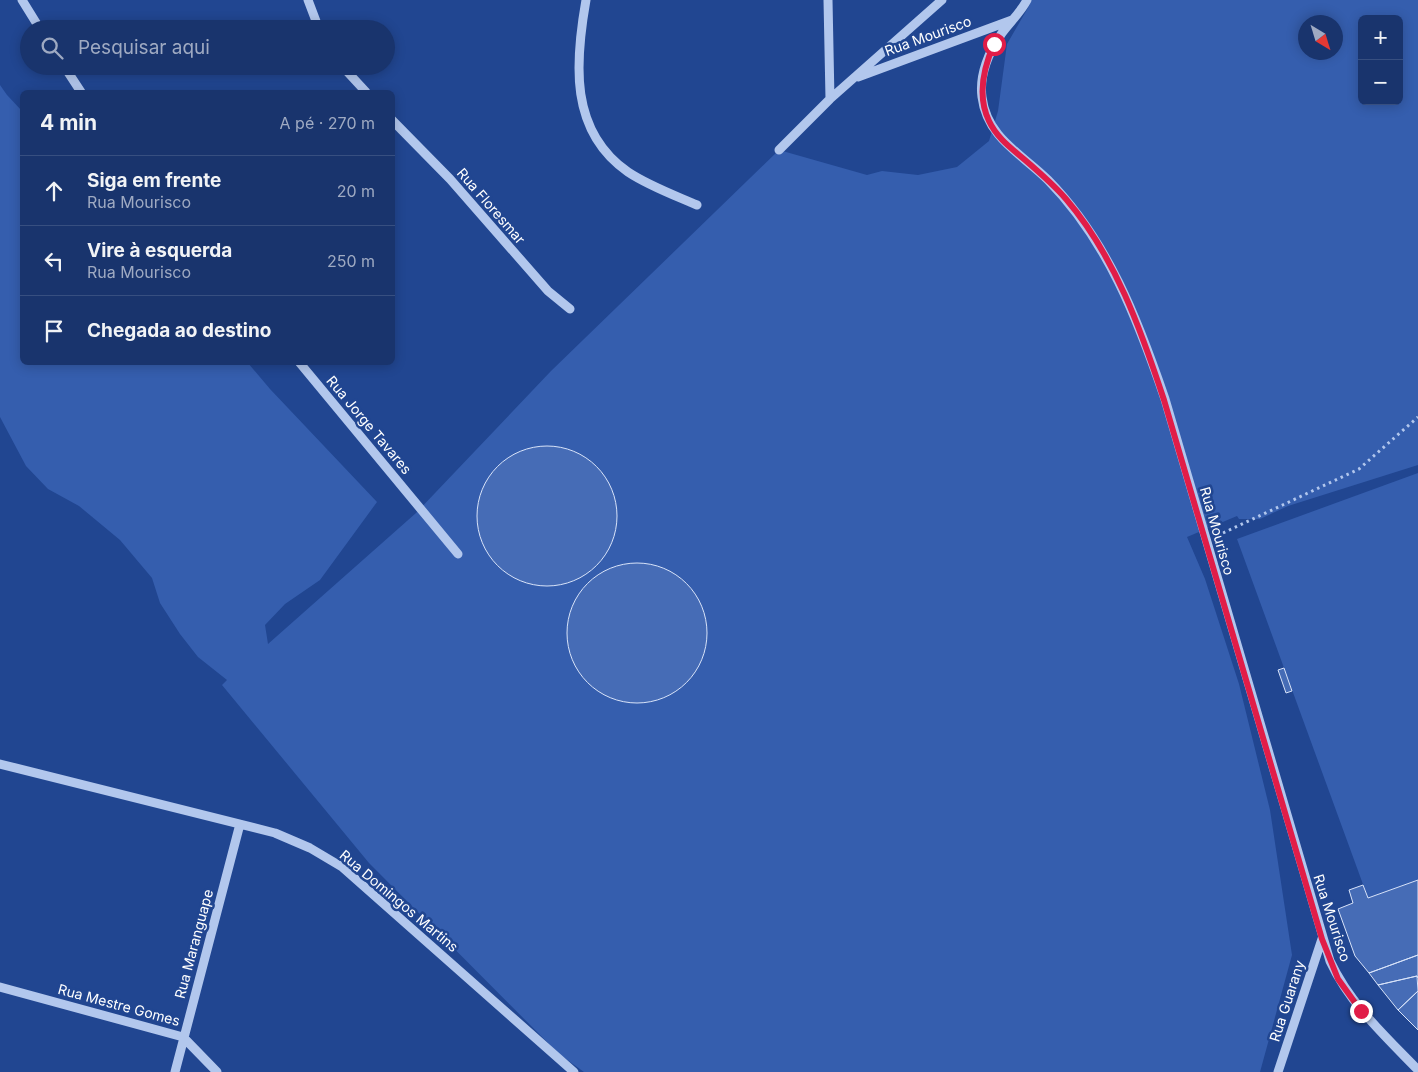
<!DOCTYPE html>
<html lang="pt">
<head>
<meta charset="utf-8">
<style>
	body { margin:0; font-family:Inter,sans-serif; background:#223c72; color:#f1f3f6 }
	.controls { position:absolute; right:15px; top:15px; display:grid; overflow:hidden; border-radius:8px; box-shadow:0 2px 12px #0003 }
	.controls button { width:45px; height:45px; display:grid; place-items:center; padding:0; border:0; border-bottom:1px solid #374f80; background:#19346d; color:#f1f3f6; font:25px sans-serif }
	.compass { position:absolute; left:1298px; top:15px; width:45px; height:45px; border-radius:50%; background:#19346d; box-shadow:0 2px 12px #0003; rotate:142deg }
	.stop { position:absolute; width:15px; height:15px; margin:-11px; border:4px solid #e11d48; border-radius:50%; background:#fff }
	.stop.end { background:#e11d48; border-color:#fff; box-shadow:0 1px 5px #0008 }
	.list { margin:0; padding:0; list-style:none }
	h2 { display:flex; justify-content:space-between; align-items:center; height:65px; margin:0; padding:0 20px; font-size:21px }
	h2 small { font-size:16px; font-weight:400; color:#9faac2 }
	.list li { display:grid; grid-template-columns:32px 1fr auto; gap:15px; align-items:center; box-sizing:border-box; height:70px; padding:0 20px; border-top:1px solid #374f80 }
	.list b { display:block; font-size:19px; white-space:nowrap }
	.list p { margin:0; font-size:16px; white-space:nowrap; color:#9faac2 }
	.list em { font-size:16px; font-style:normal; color:#9faac2 }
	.icon { flex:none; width:28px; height:28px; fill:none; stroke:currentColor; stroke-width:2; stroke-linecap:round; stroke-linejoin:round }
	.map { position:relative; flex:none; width:1418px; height:1072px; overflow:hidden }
	.search { position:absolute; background:#19346d; box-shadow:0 2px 12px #0003; left:20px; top:20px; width:375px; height:55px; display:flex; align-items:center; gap:12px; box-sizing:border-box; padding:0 18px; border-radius:28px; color:#9faac2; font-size:19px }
	.panel { position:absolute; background:#19346d; box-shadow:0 2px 12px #0003; left:20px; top:90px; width:375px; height:275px; border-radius:8px }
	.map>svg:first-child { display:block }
	.green { fill:#355eae; fill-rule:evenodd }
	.building { fill:#466cb6; stroke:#d8e3f9 }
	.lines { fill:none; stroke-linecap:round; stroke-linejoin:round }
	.path { stroke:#b2c7ed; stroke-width:3; stroke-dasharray:2.5 4; stroke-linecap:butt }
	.minor { stroke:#b2c7ed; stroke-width:9 }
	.route { stroke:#e11d48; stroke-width:6 }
	.labels { text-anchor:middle; stroke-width:5; stroke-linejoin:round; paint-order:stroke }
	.street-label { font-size:14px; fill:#fff; stroke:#214691 }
</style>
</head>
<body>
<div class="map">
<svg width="1418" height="1072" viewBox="0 0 1418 1072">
	<rect width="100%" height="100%" fill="#214691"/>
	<path class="green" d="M1031,0H1418V465L1288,506L1260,519H1239L1237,516L1187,537L1205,579L1239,684L1270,810L1292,955L1260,1072H584L559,1054L369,863L222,685L227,680L198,657L180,634L160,603L152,578L120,540L79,506L48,489L26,466L0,417V85L7,95L22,111V362L248,363L270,389L377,502L320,580L285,604L265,625L268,644L416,513L551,371L779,150L867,175L882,171L918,175L957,167L989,141L998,111L1007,44L1029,6ZM1362,19H1399V101H1362ZM1306,22H1336V52H1306Z
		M1418,473V880L1368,898L1237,539Z"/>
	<path class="building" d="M477 516a70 70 0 1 1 140 0a70 70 0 1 1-140 0Z
		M567 633a70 70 0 1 1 140 0a70 70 0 1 1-140 0Z
		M1284,668L1292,691L1286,693L1278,670Z
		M1418,880V955L1369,973L1355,956L1338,909L1353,903L1349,890L1363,885L1368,898Z
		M1418,955V978L1417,976L1378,985L1369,973Z
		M1417,976L1418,991L1398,1010L1378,985Z
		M1418,991V1030L1398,1010Z"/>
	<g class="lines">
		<path class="path" d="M1223,533L1359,469L1418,417"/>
		<path class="minor" d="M22,0L40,29
			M308,0L319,29
			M586,0C575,62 569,131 628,172C649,186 674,195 697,205
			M828,0L830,99
			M1027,0C1021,12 1010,22 1002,33C989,51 979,75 982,97C987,138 1022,154 1048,180C1108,241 1138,320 1165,399L1330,961C1350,1004 1385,1036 1418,1070
			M64,66L81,92
			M342,66L366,92
			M858,77L1012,20
			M392,120L450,179L548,291L570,309
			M779,150L830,99L942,0
			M299,362L458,554
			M0,764L275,833L310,848L342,867L574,1072
			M0,987L183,1037L217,1072
			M175,1072L240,824
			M1278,1072L1322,939"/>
	</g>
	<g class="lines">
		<path class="route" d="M994,44C983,69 977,96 989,121C997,138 1011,148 1025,160C1039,172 1054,185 1066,199C1115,256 1141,330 1164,400L1322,939L1338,979L1361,1011"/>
	</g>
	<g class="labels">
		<g class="street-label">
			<text transform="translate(928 36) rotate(-20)" y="5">Rua Mourisco</text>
			<text transform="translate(491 206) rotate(49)" y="5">Rua Floresmar</text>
			<text transform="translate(369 425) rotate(50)" y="5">Rua Jorge Tavares</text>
			<text transform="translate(1217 531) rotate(74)" y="5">Rua Mourisco</text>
			<text transform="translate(399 901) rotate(40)" y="5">Rua Domingos Martins</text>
			<text transform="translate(1332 918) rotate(72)" y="5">Rua Mourisco</text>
			<text transform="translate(194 944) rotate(-75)" y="5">Rua Maranguape</text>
			<text transform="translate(1287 1001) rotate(-72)" y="5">Rua Guarany</text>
			<text transform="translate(119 1005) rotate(15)" y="5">Rua Mestre Gomes</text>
		</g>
	</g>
</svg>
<div class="controls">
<button>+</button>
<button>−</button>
</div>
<svg class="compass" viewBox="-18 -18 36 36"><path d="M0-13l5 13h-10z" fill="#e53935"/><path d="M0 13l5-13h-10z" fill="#9faac2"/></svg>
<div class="stop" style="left:994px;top:44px"></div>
<div class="stop end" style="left:1361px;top:1011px"></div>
<div class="search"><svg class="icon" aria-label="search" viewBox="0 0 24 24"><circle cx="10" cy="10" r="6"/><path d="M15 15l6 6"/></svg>Pesquisar aqui</div>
<section class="panel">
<h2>4 min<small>A pé · 270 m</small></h2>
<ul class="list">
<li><svg class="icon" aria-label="ahead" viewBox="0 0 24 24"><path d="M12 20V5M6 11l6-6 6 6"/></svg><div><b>Siga em frente</b><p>Rua Mourisco</p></div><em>20 m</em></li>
<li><svg class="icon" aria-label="left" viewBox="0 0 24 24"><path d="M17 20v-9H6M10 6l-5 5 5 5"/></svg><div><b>Vire à esquerda</b><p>Rua Mourisco</p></div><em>250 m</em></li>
<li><svg class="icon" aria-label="arrive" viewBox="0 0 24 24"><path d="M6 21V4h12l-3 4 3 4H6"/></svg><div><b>Chegada ao destino</b></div></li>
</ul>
</section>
</div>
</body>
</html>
